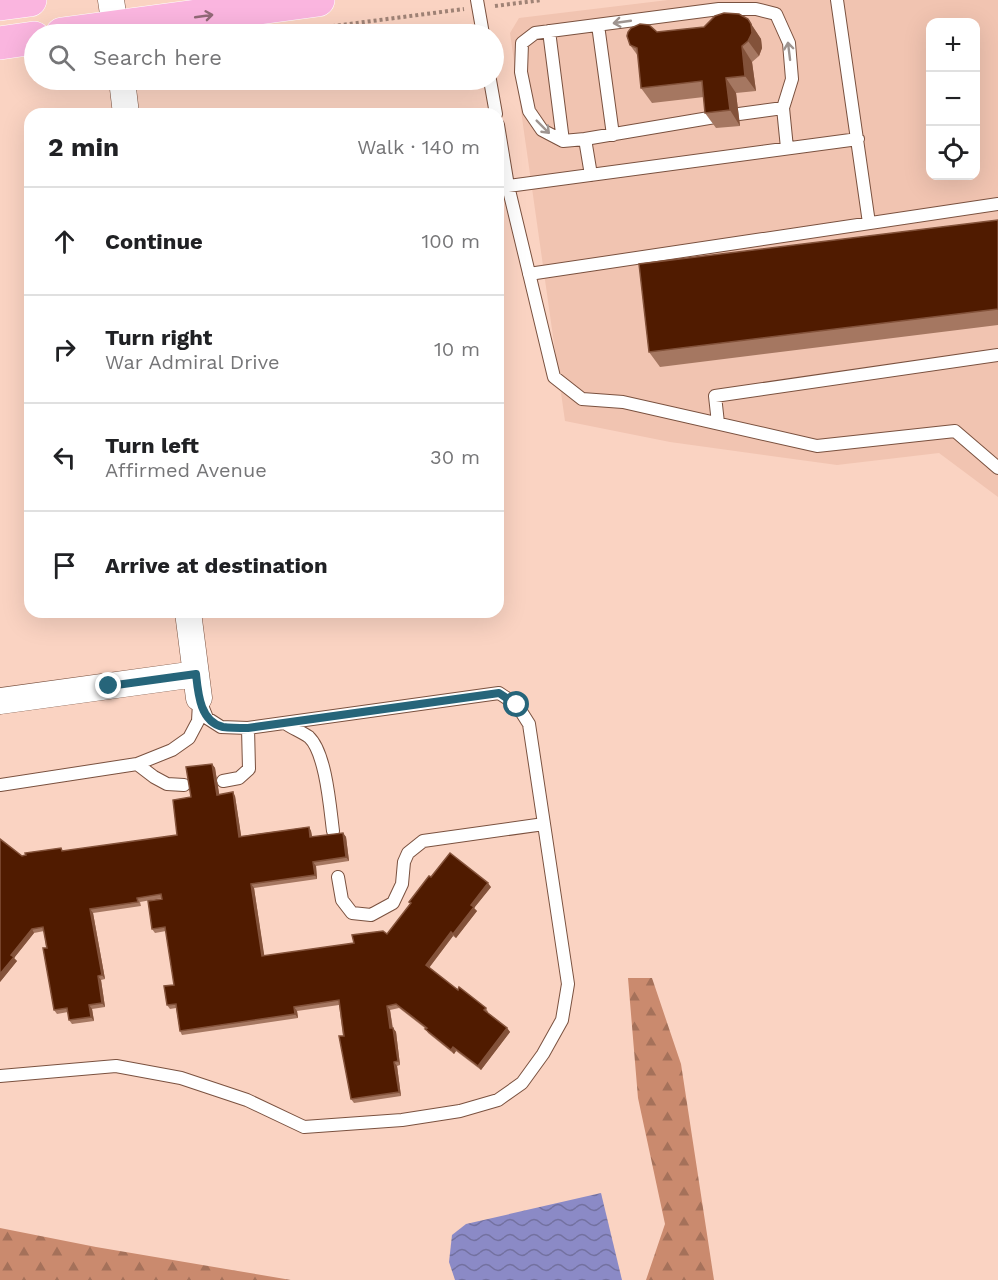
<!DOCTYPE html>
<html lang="en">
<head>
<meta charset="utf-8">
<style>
	body { margin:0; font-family:"Work Sans",sans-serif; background:#f2f2f2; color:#202124 }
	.controls { position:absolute; right:18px; top:18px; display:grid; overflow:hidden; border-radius:12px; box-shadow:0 6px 24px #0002 }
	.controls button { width:54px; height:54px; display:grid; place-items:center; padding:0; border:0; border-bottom:2px solid #e0e0e0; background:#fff; color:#202124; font:30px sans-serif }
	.stop { position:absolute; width:18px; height:18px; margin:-14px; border:4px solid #26657a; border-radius:50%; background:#fff }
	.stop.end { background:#26657a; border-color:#fff; box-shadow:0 2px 6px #0008 }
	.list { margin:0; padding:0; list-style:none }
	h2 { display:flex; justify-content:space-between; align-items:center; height:78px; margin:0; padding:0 24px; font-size:26px }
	h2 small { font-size:20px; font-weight:400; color:#757577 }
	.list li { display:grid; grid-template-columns:39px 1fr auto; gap:18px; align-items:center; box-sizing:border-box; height:108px; padding:0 24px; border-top:2px solid #e0e0e0 }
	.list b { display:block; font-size:22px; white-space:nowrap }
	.list p { margin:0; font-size:20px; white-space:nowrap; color:#757577 }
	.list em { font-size:20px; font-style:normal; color:#757577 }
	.icon { flex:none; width:33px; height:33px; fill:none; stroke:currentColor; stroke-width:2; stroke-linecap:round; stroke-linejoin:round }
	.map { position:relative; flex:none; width:998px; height:1280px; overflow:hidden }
	.search { position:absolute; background:#fff; box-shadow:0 6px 24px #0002; left:24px; top:24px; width:480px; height:66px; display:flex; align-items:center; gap:15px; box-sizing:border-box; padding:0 21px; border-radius:33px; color:#757577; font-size:22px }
	.panel { position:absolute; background:#fff; box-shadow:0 6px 24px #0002; left:24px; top:108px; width:480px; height:510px; border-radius:18px }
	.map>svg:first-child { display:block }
	.built { fill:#f1c4b1; fill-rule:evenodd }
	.forest { fill:url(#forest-firs) }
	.water { fill:url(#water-waves) }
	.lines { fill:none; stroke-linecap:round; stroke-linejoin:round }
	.service-casing { stroke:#7a513f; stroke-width:14 }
	.minor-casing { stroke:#7a513f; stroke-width:27 }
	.primary-casing { stroke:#fff; stroke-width:34 }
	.path { stroke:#a08376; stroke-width:4; stroke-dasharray:3 3; stroke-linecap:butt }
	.service { stroke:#fff; stroke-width:12 }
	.minor { stroke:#fff; stroke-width:26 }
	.primary { stroke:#fab5df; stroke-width:33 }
	.wall { fill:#a57761 }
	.shaded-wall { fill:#83523a }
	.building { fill:#501b00; stroke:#83523a; stroke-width:1.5 }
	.oneway { stroke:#926977 }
	.oneway2 { stroke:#9e9490 }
	.route { stroke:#26657a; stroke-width:8 }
</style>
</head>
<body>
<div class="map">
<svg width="998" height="1280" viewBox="0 0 998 1280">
	<defs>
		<pattern id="forest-firs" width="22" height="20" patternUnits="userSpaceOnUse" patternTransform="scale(1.5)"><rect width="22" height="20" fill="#ca8a6e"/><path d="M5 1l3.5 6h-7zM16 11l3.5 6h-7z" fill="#a5715a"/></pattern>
		<pattern id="water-waves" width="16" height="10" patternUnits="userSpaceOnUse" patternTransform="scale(1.5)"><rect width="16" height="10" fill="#8b8ac6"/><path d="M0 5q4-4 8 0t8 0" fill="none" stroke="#7371a0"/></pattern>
	</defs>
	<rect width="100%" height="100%" fill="#fad3c2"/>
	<path class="built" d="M668,0H998V497L939,453L837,465L670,442L565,421L510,33L519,18ZM930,22H976V176H930Z"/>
	<path class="forest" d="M628,978H652L681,1064L714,1280H646L665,1224L638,1098Z
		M0,1228L96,1247L291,1280H0Z"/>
	<path class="water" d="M601,1193L622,1280H455L449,1262L452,1235L466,1224Z"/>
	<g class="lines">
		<defs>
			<path id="service" d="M477,0L483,34
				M837,0L869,223
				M598,25L613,135
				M549,31L563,141
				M490,80L496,114
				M739,114L783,108L787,148
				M498,125L508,186L554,377L582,399L623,402L817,446L955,431L998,468
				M585,139L563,141L542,130L529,111L521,72L522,43L535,33L719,9H756L776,14L789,43L792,79L783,108
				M591,175L585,139L715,117
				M508,186L858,139
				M529,274L998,204
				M718,423L715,396L998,355
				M285,723C292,728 302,732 309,737C326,753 330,808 333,831
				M137,764L154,777L167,784L184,785
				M223,781L239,778L249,769L248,728
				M0,785L137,764L172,750L189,738L198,721L199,703
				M338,877L342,900L352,913L371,915L393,903L402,884L404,862L408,853L423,841L544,824
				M0,1076L116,1066L181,1078L247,1100L304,1127L402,1120L460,1111L498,1100L522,1083L543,1054L562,1020L568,984L529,724L517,705L499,693L248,728L221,727L207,718L199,698"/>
			<path id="minor" d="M111,0L116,34
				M122,80L126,114
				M188,612L199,698
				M0,701L196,674"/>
			<path id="primary" d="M0,4L30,0
				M62,34L318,0
				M0,43L34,38"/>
		</defs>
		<use href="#service" class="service-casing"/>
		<use href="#minor" class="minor-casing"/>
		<use href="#primary" class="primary-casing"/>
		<path class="path" d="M495,6L542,0
			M326,27L464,9"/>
		<use href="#service" class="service"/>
		<use href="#minor" class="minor"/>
		<use href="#primary" class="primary"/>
	</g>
	<path class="wall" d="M748,19L761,39L762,48L759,56L752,62L756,91L736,93L740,126L716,128L705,113L704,97L652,103L641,88L638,56L630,45L657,32L704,27Z
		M998,220V325L660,367L649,352Z
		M212,764L215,768L219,794L235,796L241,836L309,827L311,831L312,837L343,833L346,837L349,861L316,866L317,879L254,888L264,956L354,943L387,934L411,904L409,902L431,877L491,887L474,908L477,911L456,938L453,936L429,968L458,990L486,1008L488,1012V1013L507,1028L510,1032L481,1070L456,1051L454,1054L428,1033L426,1029L399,1008L390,1010L393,1028L396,1032L400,1065L397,1066L401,1096L354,1103L351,1099L339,1005L297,1011L298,1018L182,1035L180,1031L176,1008L170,1009L167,1005L174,985L166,931L155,933L152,929L162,898L140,902L141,906L93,913L105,979L101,980L105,1007L92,1009L94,1021L72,1024L69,1020L68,1012L57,1014L54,1010L44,931L34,933L14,958L17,961L0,982L22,856L64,851L177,835L191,797Z"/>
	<path class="shaded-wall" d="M751,24L761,39L762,48L759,56L748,41Z
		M742,46L752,62L756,91L745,76Z
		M726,78L736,93L740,126L730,110Z
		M212,764L215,768L220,799L217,795Z
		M233,792L235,796L242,841L239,837Z
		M309,827L311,831L313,841L310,837Z
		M343,833L346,837L349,861L346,857Z
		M313,862L316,866L317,879L315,875Z
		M488,883L491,887L474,908L477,911L456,938L453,934L471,905Z
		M251,884L254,888L265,960L262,956Z
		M90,909L93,913L105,979L102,975Z
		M32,929L34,933L14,958L17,961L0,982V974L11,955Z
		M451,932L453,936L428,969L426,965Z
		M98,976L101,980L105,1007L102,1003Z
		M89,1005L92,1009L94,1021L91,1017Z
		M387,1006L390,1010L393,1032L390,1028Z
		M294,1007L297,1011L298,1018L295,1014Z
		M393,1028L396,1032L400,1065L398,1061Z
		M507,1028L510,1032L481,1070L478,1066Z
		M453,1047L456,1051L454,1054L451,1050Z
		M394,1062L397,1066L401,1096L399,1092Z"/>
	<path class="building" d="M724,13L739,14L748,19L751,24L752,33L748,41L742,46L745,76L726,78L730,110L705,113L702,81L641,88L637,48L630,45L627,36L628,32L631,28L640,24L649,25L657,32L704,27L715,16Z
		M998,220V309L649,352L639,264Z
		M212,764L217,795L233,792L239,837L309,827L310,837L343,833L346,857L313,862L315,875L251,884L262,956L354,943L352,935L383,931L387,934L411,903L409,902L429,876L431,877L450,853L488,883L471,905L474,907L453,934L451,932L426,965L458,990L459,987L486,1008L484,1010L507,1028L478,1066L453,1047L451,1050L425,1029L427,1028L396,1004L387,1006L390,1028H393L398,1061L394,1062L399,1092L351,1099L339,1036H344L339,1000L294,1007L295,1014L180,1031L176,1004L167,1005L164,986L174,985L165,927L152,929L148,901L162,899L161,894L137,898L138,902L90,909L102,975L98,976L102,1003L89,1005L91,1017L69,1020L67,1008L54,1010L43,948H47L43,927L32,929L11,955L14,957L0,974V839L22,856L26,855L25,853L61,848L62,851L177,835L173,800L191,797L186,767Z"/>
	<defs><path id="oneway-shaft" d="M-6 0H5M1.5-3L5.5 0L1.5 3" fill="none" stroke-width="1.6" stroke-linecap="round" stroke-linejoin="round" transform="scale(1.5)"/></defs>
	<use class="oneway" href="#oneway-shaft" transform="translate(204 16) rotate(-8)"/>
	<g class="oneway2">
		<use href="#oneway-shaft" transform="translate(622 22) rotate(172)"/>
		<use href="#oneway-shaft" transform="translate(789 51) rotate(-97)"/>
		<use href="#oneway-shaft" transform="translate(543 127) rotate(45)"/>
	</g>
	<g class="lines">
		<path class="route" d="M109,686L196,674C198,693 200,722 223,727C231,728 240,728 248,728L499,693L517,705"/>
	</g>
</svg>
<div class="controls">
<button>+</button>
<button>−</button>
<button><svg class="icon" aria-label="locate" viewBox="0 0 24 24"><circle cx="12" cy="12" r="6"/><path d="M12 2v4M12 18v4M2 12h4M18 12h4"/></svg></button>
</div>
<div class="stop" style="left:517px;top:705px"></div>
<div class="stop end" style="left:109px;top:686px"></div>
<div class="search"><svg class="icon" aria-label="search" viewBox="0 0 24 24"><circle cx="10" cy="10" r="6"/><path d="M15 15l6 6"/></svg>Search here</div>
<section class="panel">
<h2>2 min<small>Walk · 140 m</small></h2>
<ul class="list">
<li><svg class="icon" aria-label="ahead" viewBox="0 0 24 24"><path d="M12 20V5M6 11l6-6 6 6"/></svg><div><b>Continue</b></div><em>100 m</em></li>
<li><svg class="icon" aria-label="right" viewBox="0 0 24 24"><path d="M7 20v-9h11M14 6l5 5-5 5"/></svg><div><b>Turn right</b><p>War Admiral Drive</p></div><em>10 m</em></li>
<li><svg class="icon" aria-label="left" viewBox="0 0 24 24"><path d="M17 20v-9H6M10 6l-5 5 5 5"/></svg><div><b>Turn left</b><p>Affirmed Avenue</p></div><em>30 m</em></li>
<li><svg class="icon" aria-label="arrive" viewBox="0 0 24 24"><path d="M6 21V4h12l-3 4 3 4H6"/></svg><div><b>Arrive at destination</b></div></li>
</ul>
</section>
</div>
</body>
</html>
